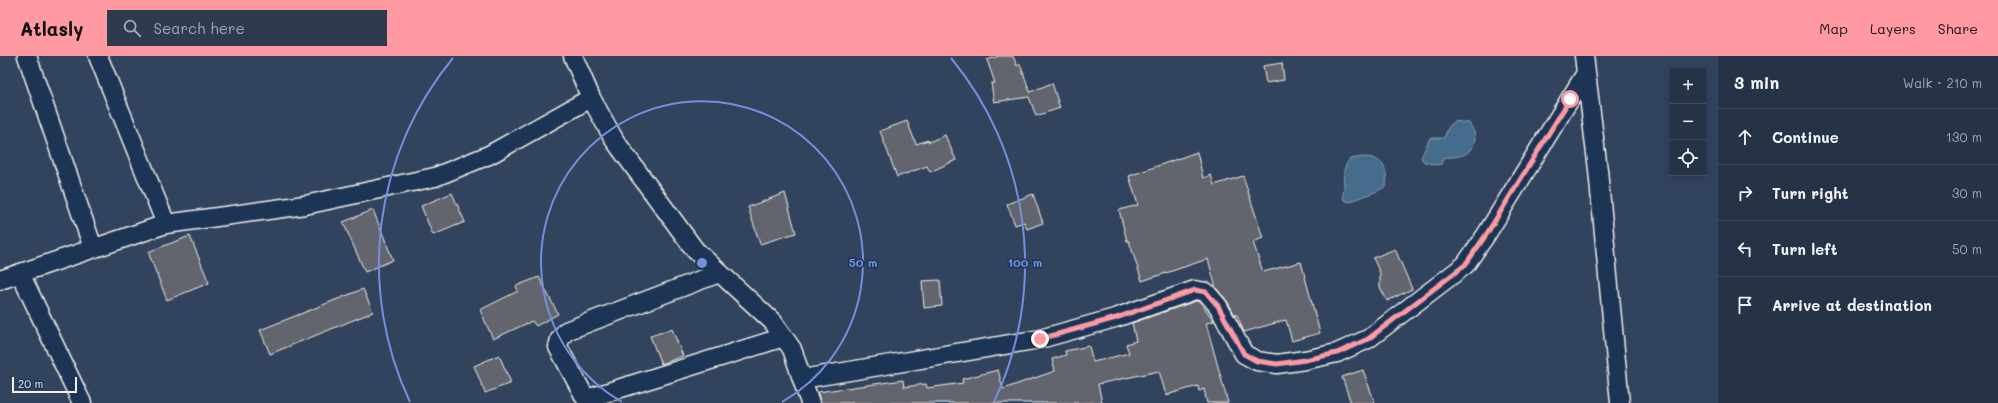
<!DOCTYPE html>
<html lang="en">
<head>
<meta charset="utf-8">
<style>
	body { margin:0; font-family:Mali,sans-serif; background:#2e3a4d; color:#f1f3f6 }
	.controls { position:absolute; right:12px; top:12px; display:grid; overflow:hidden; border-radius:0px; box-shadow:0 2px 10px #0003 }
	.controls button { width:36px; height:36px; display:grid; place-items:center; padding:0; border:0; border-bottom:1px solid #424d5f; background:#263246; color:#f1f3f6; font:20px sans-serif }
	.scale { position:absolute; left:12px; bottom:10px; width:65px; box-sizing:border-box; padding-left:4px; border:2px solid #f4f1e8; border-top:0; font-size:11px; line-height:14px; white-space:nowrap; color:#f4f1e8; -webkit-text-stroke:3px #1d3557; paint-order:stroke }
	.stop { position:absolute; width:12px; height:12px; margin:-9px; border:3px solid #ff9aa2; border-radius:50%; background:#fff }
	.stop.end { background:#ff9aa2; border-color:#fff; box-shadow:0 1px 4px #0008 }
	.list { margin:0; padding:0; list-style:none }
	h2 { display:flex; justify-content:space-between; align-items:center; height:52px; margin:0; padding:0 16px; font-size:17px }
	h2 small { font-size:13px; font-weight:400; color:#a4aab3 }
	.list li { display:grid; grid-template-columns:26px 1fr auto; gap:12px; align-items:center; box-sizing:border-box; height:56px; padding:0 16px; border-top:1px solid #424d5f }
	.list b { display:block; font-size:15px; white-space:nowrap }
	.list em { font-size:13px; font-style:normal; color:#a4aab3 }
	.icon { flex:none; width:22px; height:22px; fill:none; stroke:currentColor; stroke-width:2; stroke-linecap:round; stroke-linejoin:round }
	.map { position:relative; flex:none; width:1718px; height:347px; overflow:hidden }
	header { display:flex; align-items:center; gap:24px; box-sizing:border-box; height:56px; padding:0 20px; background:#ff9aa2; color:#111 }
	header strong { font-size:19px }
	nav { display:flex; gap:22px; margin-inline-start:auto; font-size:14px }
	.search { width:280px; height:36px; background:#2e3a4d; display:flex; align-items:center; gap:10px; box-sizing:border-box; padding:0 14px; border-radius:0px; color:#a4aab3; font-size:15px }
	main { display:flex }
	aside { flex:1; background:#263246 }
	.map>svg:first-child { display:block }
	.water { fill:#456c8d; stroke:#8ba1b1 }
	.building { fill:#64656e; stroke:#f4f1e8 }
	.lines { fill:none; stroke-linecap:round; stroke-linejoin:round }
	.minor-casing { stroke:#f4f1e8; stroke-width:21 }
	.minor { stroke:#1d3557; stroke-width:18 }
	.route { stroke:#ff9aa2; stroke-width:5 }
	.ring { fill:none; stroke:#738fde; stroke-width:2 }
	.centre { fill:#738fde; stroke:#1d3557; stroke-width:2 }
	.ring-label { font-size:12px; text-anchor:middle; font-weight:bold; fill:#738fde; stroke:#1d3557; stroke-width:3; stroke-linejoin:round; paint-order:stroke }
</style>
</head>
<body>
<header>
<strong>Atlasly</strong>
<div class="search"><svg class="icon" aria-label="search" viewBox="0 0 24 24"><circle cx="10" cy="10" r="6"/><path d="M15 15l6 6"/></svg>Search here</div>
<nav><a>Map</a><a>Layers</a><a>Share</a></nav>
</header>
<main>
<div class="map">
<svg width="1718" height="347" viewBox="0 0 1718 347">
	<rect width="100%" height="100%" fill="#32435e"/>
	<filter id="ink" filterUnits="userSpaceOnUse"><feTurbulence type="fractalNoise" baseFrequency=".025" numOctaves="2"/><feDisplacementMap in="SourceGraphic" scale="8" xChannelSelector="R" yChannelSelector="G"/><feConvolveMatrix kernelMatrix="1 2 1 2 8 2 1 2 1" color-interpolation-filters="sRGB"/></filter>
	<g filter="url(#ink)">
		<path class="water" d="M1454,65L1469,67L1474,76L1475,84C1470,102 1458,100 1443,102L1441,108L1437,109L1424,106L1421,102L1430,82H1444L1448,72Z
			M1364,101C1383,101 1388,113 1386,130C1373,139 1364,138 1350,146L1344,144C1341,138 1345,134 1344,128C1343,117 1343,112 1350,103Z"/>
		<path class="building" d="M999,0H1013L1017,10L1020,8L1030,36L1052,27L1060,52L1036,60L1029,41L994,46L991,27H995L987,4Z
			M1282,7L1284,24L1266,27L1263,10Z
			M907,65L916,88L928,84L929,86L945,79L956,104L930,116L927,110L897,121L880,75Z
			M1197,96L1203,122L1211,119L1214,129L1243,120L1263,182L1253,186L1263,216L1301,206L1320,277L1292,285L1286,264L1244,276L1237,259H1235L1227,245L1216,232L1208,203L1142,225L1129,185H1127L1119,154L1138,149L1129,120Z
			M452,137L465,166L433,179L421,150Z
			M785,137L796,177L760,188L748,151Z
			M1033,138L1043,167L1027,173L1024,166L1015,169L1007,148Z
			M373,154L393,204L365,216L343,166Z
			M190,180L209,227L167,244L148,196Z
			M1395,193L1412,233L1387,245L1380,231V217L1373,202Z
			M539,221L558,258L536,270L532,265L493,283L480,254L518,235L516,230Z
			M940,224L942,250L924,252L922,225Z
			M363,233L373,256L270,298L260,274Z
			M1196,245L1200,246L1214,265L1206,267L1228,347H1207L1204,333L1199,335L1198,330L1166,339L1159,315L1098,328L1102,347H820L818,336L903,324L904,331L926,328L927,332L963,327L962,323L998,314L1003,333L1055,315L1052,303L1066,299L1065,295L1089,290L1093,306L1129,297L1126,288L1136,285L1132,267Z
			M672,273L683,300L661,308L650,280Z
			M499,299L511,327L485,337L474,310Z
			M1363,314L1375,347H1351L1342,321Z"/>
		<g class="lines">
			<defs>
				<path id="minor" d="M27,0L93,192
					M98,0L166,168
					M573,0L591,42L615,85L695,194L773,266L792,293L810,347
					M1584,0L1598,114L1620,347
					M20,217L82,347
					M0,224L166,168L305,149L435,121L489,99L591,42
					M802,323L1040,283L1115,262L1195,234L1206,236L1218,250L1244,298L1257,305L1277,308L1305,304L1337,297L1368,283L1465,209L1486,179L1586,17
					M586,343L784,281
					M588,347L558,291L560,283L566,275L719,217"/>
			</defs>
			<use href="#minor" class="minor-casing"/>
			<use href="#minor" class="minor"/>
		</g>
	</g>
	<g class="lines" filter="url(#ink)">
		<path class="route" d="M1040,283L1116,262L1195,234L1206,236L1218,250L1244,298L1257,305L1277,308L1305,304L1337,297L1368,283L1465,209L1486,179L1570,43"/>
	</g>
	<g class="ring">
		<path d="M622 346A161 161 0 1 1 782 346"/>
		<path d="M410 346A323 323 0 0 1 453 2M951 2A323 323 0 0 1 994 346"/>
	</g>
	<circle cx="702" cy="207" r="6" class="centre"/>
	<g class="ring-label">
		<text x="863" y="211">50 m</text>
		<text x="1025" y="211">100 m</text>
	</g>
</svg>
<div class="controls">
<button>+</button>
<button>−</button>
<button><svg class="icon" aria-label="locate" viewBox="0 0 24 24"><circle cx="12" cy="12" r="6"/><path d="M12 2v4M12 18v4M2 12h4M18 12h4"/></svg></button>
</div>
<div class="scale">20 m</div>
<div class="stop" style="left:1570px;top:43px"></div>
<div class="stop end" style="left:1040px;top:283px"></div>
</div>
<aside>
<h2>3 min<small>Walk · 210 m</small></h2>
<ul class="list">
<li><svg class="icon" aria-label="ahead" viewBox="0 0 24 24"><path d="M12 20V5M6 11l6-6 6 6"/></svg><div><b>Continue</b></div><em>130 m</em></li>
<li><svg class="icon" aria-label="right" viewBox="0 0 24 24"><path d="M7 20v-9h11M14 6l5 5-5 5"/></svg><div><b>Turn right</b></div><em>30 m</em></li>
<li><svg class="icon" aria-label="left" viewBox="0 0 24 24"><path d="M17 20v-9H6M10 6l-5 5 5 5"/></svg><div><b>Turn left</b></div><em>50 m</em></li>
<li><svg class="icon" aria-label="arrive" viewBox="0 0 24 24"><path d="M6 21V4h12l-3 4 3 4H6"/></svg><div><b>Arrive at destination</b></div></li>
</ul>
</aside>
</main>
</body>
</html>
